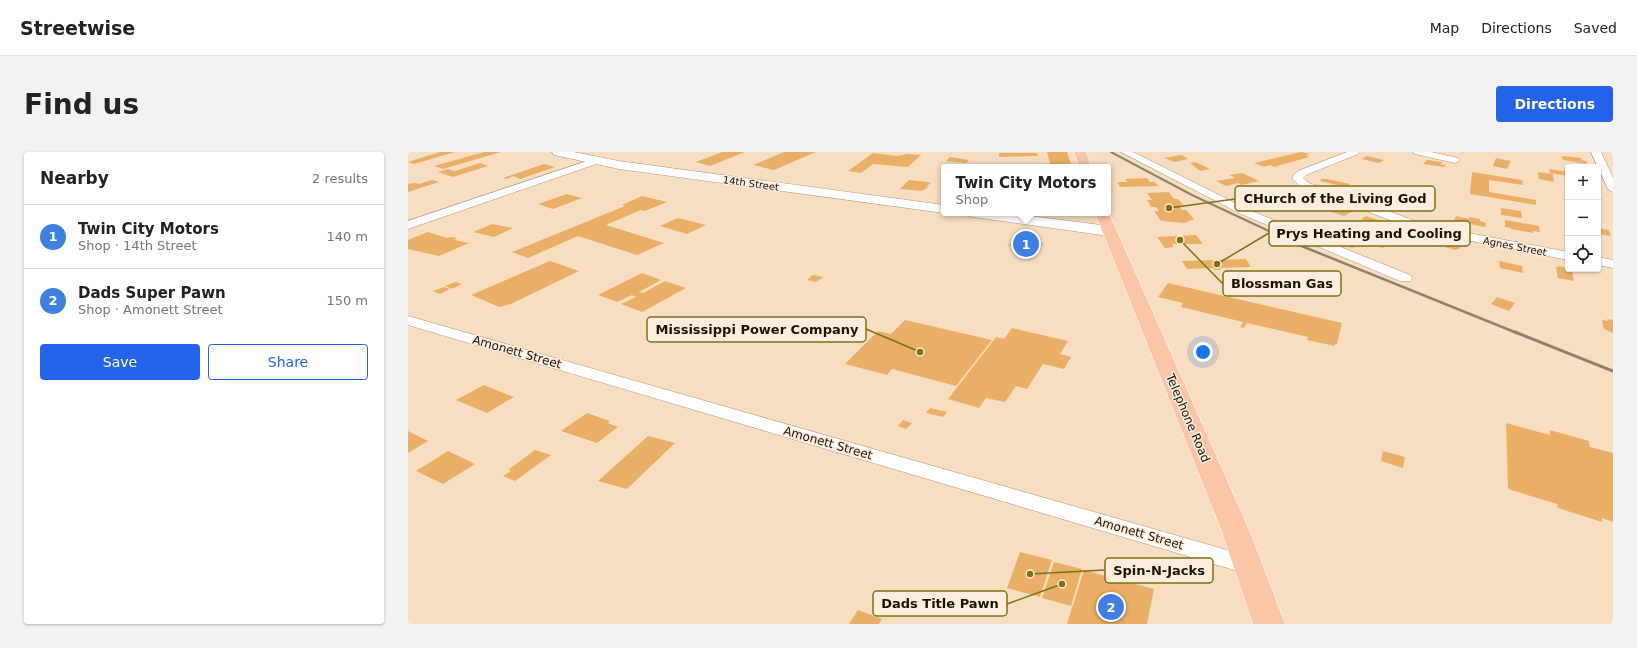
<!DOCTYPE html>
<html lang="en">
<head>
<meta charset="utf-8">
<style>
	body { margin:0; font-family:"DejaVu Sans",sans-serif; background:#f2f2f2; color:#222 }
	.controls { position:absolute; right:12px; top:12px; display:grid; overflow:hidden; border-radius:4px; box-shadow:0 1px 3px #0004 }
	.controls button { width:36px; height:36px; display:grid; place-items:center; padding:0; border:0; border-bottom:1px solid #e0e0e0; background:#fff; color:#222; font:20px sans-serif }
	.you { position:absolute; left:795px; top:200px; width:14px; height:14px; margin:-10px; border:3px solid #fff; border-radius:50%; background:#1a73e8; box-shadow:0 0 0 6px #1a73e833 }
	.badge { display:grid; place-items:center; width:26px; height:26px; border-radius:50%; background:#2563eb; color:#fff; font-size:13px; font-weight:700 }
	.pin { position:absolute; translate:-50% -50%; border:2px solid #fff; box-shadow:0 1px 4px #0006 }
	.popup { position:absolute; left:533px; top:12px; width:170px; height:52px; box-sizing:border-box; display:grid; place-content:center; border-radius:4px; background:#fff; filter:drop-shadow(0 1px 3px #0005); font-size:13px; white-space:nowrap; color:#767676 }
	.popup b { font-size:15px; color:#222 }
	.popup::after { content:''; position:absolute; left:50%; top:100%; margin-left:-8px; border:8px solid transparent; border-top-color:#fff }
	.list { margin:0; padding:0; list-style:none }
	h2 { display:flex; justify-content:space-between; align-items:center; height:52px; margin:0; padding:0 16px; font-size:17px }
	h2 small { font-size:13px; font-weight:400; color:#767676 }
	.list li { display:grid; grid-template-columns:26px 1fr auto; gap:12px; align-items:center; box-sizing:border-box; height:64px; padding:0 16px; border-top:1px solid #e0e0e0 }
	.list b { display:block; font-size:15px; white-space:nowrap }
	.list p { margin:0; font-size:13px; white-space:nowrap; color:#767676 }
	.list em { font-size:13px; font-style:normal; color:#767676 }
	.actions { display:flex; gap:8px; padding:12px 16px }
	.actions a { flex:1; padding:9px 0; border:1px solid #2563eb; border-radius:4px; text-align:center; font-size:14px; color:#2563eb }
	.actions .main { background:#2563eb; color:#fff }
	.icon { flex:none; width:22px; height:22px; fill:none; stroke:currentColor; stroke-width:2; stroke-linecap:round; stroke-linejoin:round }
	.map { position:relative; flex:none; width:1205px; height:472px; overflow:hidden; border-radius:4px }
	header { display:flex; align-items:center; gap:24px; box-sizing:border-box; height:56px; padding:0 20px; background:#fff; border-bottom:1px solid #e0e0e0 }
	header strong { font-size:19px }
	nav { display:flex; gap:22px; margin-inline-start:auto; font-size:14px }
	.intro { display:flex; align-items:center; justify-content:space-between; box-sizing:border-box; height:96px; padding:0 24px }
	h1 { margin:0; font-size:28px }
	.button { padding:10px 18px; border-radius:4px; background:#2563eb; color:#fff; font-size:14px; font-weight:700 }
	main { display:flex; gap:24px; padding:0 24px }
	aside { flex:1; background:#fff; border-radius:4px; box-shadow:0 1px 3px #0004 }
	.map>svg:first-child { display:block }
	.building { fill:#eaaf66 }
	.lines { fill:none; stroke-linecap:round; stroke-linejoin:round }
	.minor-casing { stroke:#ad967b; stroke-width:1 }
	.tertiary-casing { stroke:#ad967b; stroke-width:1 }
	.primary-casing { stroke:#fff; stroke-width:1 }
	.minor { fill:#fff; fill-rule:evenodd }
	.tertiary { fill:#fff; fill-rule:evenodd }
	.primary { fill:#fbc5a7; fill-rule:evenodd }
	.rail-far2 { stroke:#92806c; stroke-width:2 }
	.rail-far1 { stroke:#92806c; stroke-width:2.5 }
	.rail { stroke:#92806c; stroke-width:3 }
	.labels { text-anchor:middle; stroke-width:3; stroke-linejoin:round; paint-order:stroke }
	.far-street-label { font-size:10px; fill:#1a1207; stroke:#fdeddc }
	.street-label { font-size:12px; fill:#1a1207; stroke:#fdeddc }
	.leader { fill:none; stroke:#7c7213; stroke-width:1.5 }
	.callout-dot { fill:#7c7213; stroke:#fdeddc; stroke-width:1.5 }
	.callout { fill:#fdeddc; stroke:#7c7213; stroke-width:1.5 }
	.callout-label { font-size:13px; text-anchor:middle; font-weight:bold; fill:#1a1207 }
</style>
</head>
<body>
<header>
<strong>Streetwise</strong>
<nav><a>Map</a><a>Directions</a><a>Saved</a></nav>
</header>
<div class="intro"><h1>Find us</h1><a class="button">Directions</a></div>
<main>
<aside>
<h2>Nearby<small>2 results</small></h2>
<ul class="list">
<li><span class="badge" style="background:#3f7fe0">1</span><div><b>Twin City Motors</b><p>Shop · 14th Street</p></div><em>140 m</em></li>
<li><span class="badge" style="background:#3f7fe0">2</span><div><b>Dads Super Pawn</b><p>Shop · Amonett Street</p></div><em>150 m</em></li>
</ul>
<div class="actions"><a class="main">Save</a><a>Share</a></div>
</aside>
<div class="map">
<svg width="1205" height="472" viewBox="0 0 1205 472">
	<rect width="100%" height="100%" fill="#f7dec1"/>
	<path class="building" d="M32,0H47L6,12L0,10Z
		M76,0H93L35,17L26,14Z
		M314,0H337L302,14L288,10Z
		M376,0H408L366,18L345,13Z
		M639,0H659L664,15H643Z
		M893,0L902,2L898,3L901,5L866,15L862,13L856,15L846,11Z
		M465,1L490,4L499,2L513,3L500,15L465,12L453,21L440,19Z
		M591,1H629L630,4L591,5Z
		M774,3L780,7L767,10L756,6Z
		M959,4L976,8L971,11L954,7Z
		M1154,4L1173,6V8L1178,9L1179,12L1155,8Z
		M542,5L561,8L558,11L538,9Z
		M1088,6L1103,9L1099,17L1085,14Z
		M1019,8L1035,10L1032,12L1038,13L1036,15L1015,12Z
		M788,10L802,17L792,19L782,11Z
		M72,11L80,14L45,25L30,20L40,17L47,19Z
		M136,12L147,15L112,27L105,24L99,27L95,26Z
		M1141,17L1160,20V24L1142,21Z
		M1064,20L1114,28L1115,33L1081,28V40L1128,48V53L1062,42Z
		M1130,20L1145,22L1146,30L1131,27Z
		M834,21L851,29L833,33L830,31L818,34L808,29L827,26L821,23Z
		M739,26L742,30H747L750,34L712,35L709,30H719L717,27Z
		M914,27H919L942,32L938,35L912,29Z
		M24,28L31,30L0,40V32L6,31L11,32Z
		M501,28L519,30L523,31L518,35H521L514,39L492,37Z
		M846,37H853L859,40L834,45L828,42Z
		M761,40L766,47H770L775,53L771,54L774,58H778L786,67L777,71L753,69L746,59H751L748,55H743L739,48H744L739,41Z
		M159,42L174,46L145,57L130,52Z
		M234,44L259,50L237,59L233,58L198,73L256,91L229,103L170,84L120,106L104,100L217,54L214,53Z
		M859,49L868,52L855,58L846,54Z
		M920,54L928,56L933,54L947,58L936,64L914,57Z
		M1093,56L1113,59L1114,66L1093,63Z
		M958,64L982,72L977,75L953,67Z
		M1048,64L1061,67L1062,65L1072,67V69L1078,71L1077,75L1046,69Z
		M270,66L298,73L279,82L252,74Z
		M1097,68L1131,74L1132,80L1125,79V81L1103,77V76L1097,75Z
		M990,71L1006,76L997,82L982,77Z
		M84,72L105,76L86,85L65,80Z
		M933,76L959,85L954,88L925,80Z
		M1190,76L1201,78L1203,84L1190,82Z
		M20,80L39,86L42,85L49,86L46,88L61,91L31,104L0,97V88Z
		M977,82L989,86L975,96L962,91Z
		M788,83L795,92H764L766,95L757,96L749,85Z
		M1014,83L1029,92L1017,94L1003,85Z
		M605,87L635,91L631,98L601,94Z
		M944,87L954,90L944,96L934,92Z
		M1044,92L1053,96L1047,98L1037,95Z
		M838,107L843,115L812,116L813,118H807L805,116L779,117L774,109Z
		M142,109L171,119L103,152L91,155L63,143Z
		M1091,109L1114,114L1115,121L1092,116Z
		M1152,114L1164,118L1166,129L1150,126L1148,115Z
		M234,121L253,128L231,140L235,141L257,129L278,136L234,160L213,152L228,145L224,143L209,150L190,143Z
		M405,123L415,125L408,130L399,128Z
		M47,130L54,132L44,137L37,134Z
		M760,131L934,171L929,192H927V194L899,188L900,185L839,171L836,176L832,175L835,170L773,155L775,151L750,145Z
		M36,135L42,137L32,142L25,139Z
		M1089,145L1107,151L1101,159L1083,152Z
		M1199,167L1205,168V181L1196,177L1194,168L1200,169Z
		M497,168L584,188L548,234L484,217L479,223L437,212L470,179L483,182Z
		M604,176L660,189L652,202L663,205L656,217L635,212L619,237L608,234L597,250L578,246L571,256L540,247L588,185L596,187Z
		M76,233L106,245L79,261L48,248Z
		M522,256L539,260L535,265L518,261Z
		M179,261L202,269L200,271L210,275L189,291L153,279Z
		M495,268L504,271L498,277L490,274Z
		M1098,271L1142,283V278L1181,289L1182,295L1205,301V370L1194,366V370L1150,356L1149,352L1100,337Z
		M0,279L20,289L0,301Z
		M240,284L267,291L219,337L190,329Z
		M127,298L143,303L107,329L95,324L103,319L100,318Z
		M40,299L67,312L35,332L8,319Z
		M975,299L997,305L995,316L973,309Z
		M612,400L644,408L632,445L599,436Z
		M646,410L674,417L663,454L634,446Z
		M676,418L746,437L739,472H659Z
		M450,458L474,467L471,472H441Z"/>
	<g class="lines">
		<defs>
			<path id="minor" d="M713,0H725L841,58L1002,123L1004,126L1002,129H992L833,62Z
				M939,0H952L950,2L898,23L895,26L901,31L1019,73L1160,100V108L1012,79L893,35L885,27V24L890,19Z
				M1005,0H1023L1050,6L1052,8L1047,11L1007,2Z
				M1183,0H1193L1205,26V40L1200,37Z
				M188,6L193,9L191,11L0,77V69Z
				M1190,105L1205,108V116L1190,113Z
				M0,164L840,404L848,406L851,413L848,420L840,422L0,173Z"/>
			<path id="tertiary" d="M144,0H166L211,9L536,53V61H537H536L211,17L146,3Z
				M558,61H599L701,74L706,76L709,79L706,82L701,84L565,65L560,64Z"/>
			<path id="primary" d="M666,0H678L683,15H671Z
				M700,59L842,380L877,472H845L814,380L687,61H700Z"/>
		</defs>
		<use href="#minor" class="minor-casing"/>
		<use href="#tertiary" class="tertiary-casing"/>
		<use href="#primary" class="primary-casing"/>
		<use href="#minor" class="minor"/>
		<use href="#tertiary" class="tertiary"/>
		<use href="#primary" class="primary"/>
		<path class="rail-far2" d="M703,0L784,43L863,80"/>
		<path class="rail-far1" d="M861,79L891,93L1109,181"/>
		<path class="rail" d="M1107,180L1205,219"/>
	</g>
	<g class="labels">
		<g class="far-street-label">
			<text transform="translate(343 31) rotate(8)" y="4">14th Street</text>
			<text transform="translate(1107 94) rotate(11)" y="4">Agnes Street</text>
		</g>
		<g class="street-label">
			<text transform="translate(109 200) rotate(16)" y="4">Amonett Street</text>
			<text transform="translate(780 266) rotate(67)" y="4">Telephone Road</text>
			<text transform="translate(420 291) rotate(16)" y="4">Amonett Street</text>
			<text transform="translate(731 381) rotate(16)" y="4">Amonett Street</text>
		</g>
	</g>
	<path class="leader" d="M761 56L827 47M809 112L861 81M772 88L815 132M512 200L458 177M622 422L697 418M654 432L599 452"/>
	<g class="callout-dot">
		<circle cx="761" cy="56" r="4"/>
		<circle cx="809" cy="112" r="4"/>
		<circle cx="772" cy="88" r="4"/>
		<circle cx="512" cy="200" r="4"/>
		<circle cx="622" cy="422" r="4"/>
		<circle cx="654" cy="432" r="4"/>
	</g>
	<g class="callout">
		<rect x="827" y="34" width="200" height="25" rx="4"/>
		<rect x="861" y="69" width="201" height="25" rx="4"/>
		<rect x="815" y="119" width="118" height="25" rx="4"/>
		<rect x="239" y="165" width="219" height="25" rx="4"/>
		<rect x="697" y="406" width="108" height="25" rx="4"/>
		<rect x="465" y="439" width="134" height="25" rx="4"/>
	</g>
	<g class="callout-label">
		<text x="927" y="51">CHurch of the Living God</text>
		<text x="961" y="86">Prys Heating and Cooling</text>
		<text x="874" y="136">Blossman Gas</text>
		<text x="349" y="182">Mississippi Power Company</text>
		<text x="751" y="423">Spin-N-Jacks</text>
		<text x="532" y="456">Dads Title Pawn</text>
	</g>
</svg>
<div class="controls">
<button>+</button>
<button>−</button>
<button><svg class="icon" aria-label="locate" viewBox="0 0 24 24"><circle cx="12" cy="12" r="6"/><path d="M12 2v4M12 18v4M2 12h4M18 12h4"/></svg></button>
</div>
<div class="you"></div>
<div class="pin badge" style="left:618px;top:92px;background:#3f7fe0">1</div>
<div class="popup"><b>Twin City Motors</b>Shop</div>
<div class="pin badge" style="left:703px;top:455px;background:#3f7fe0">2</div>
</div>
</main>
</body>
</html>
